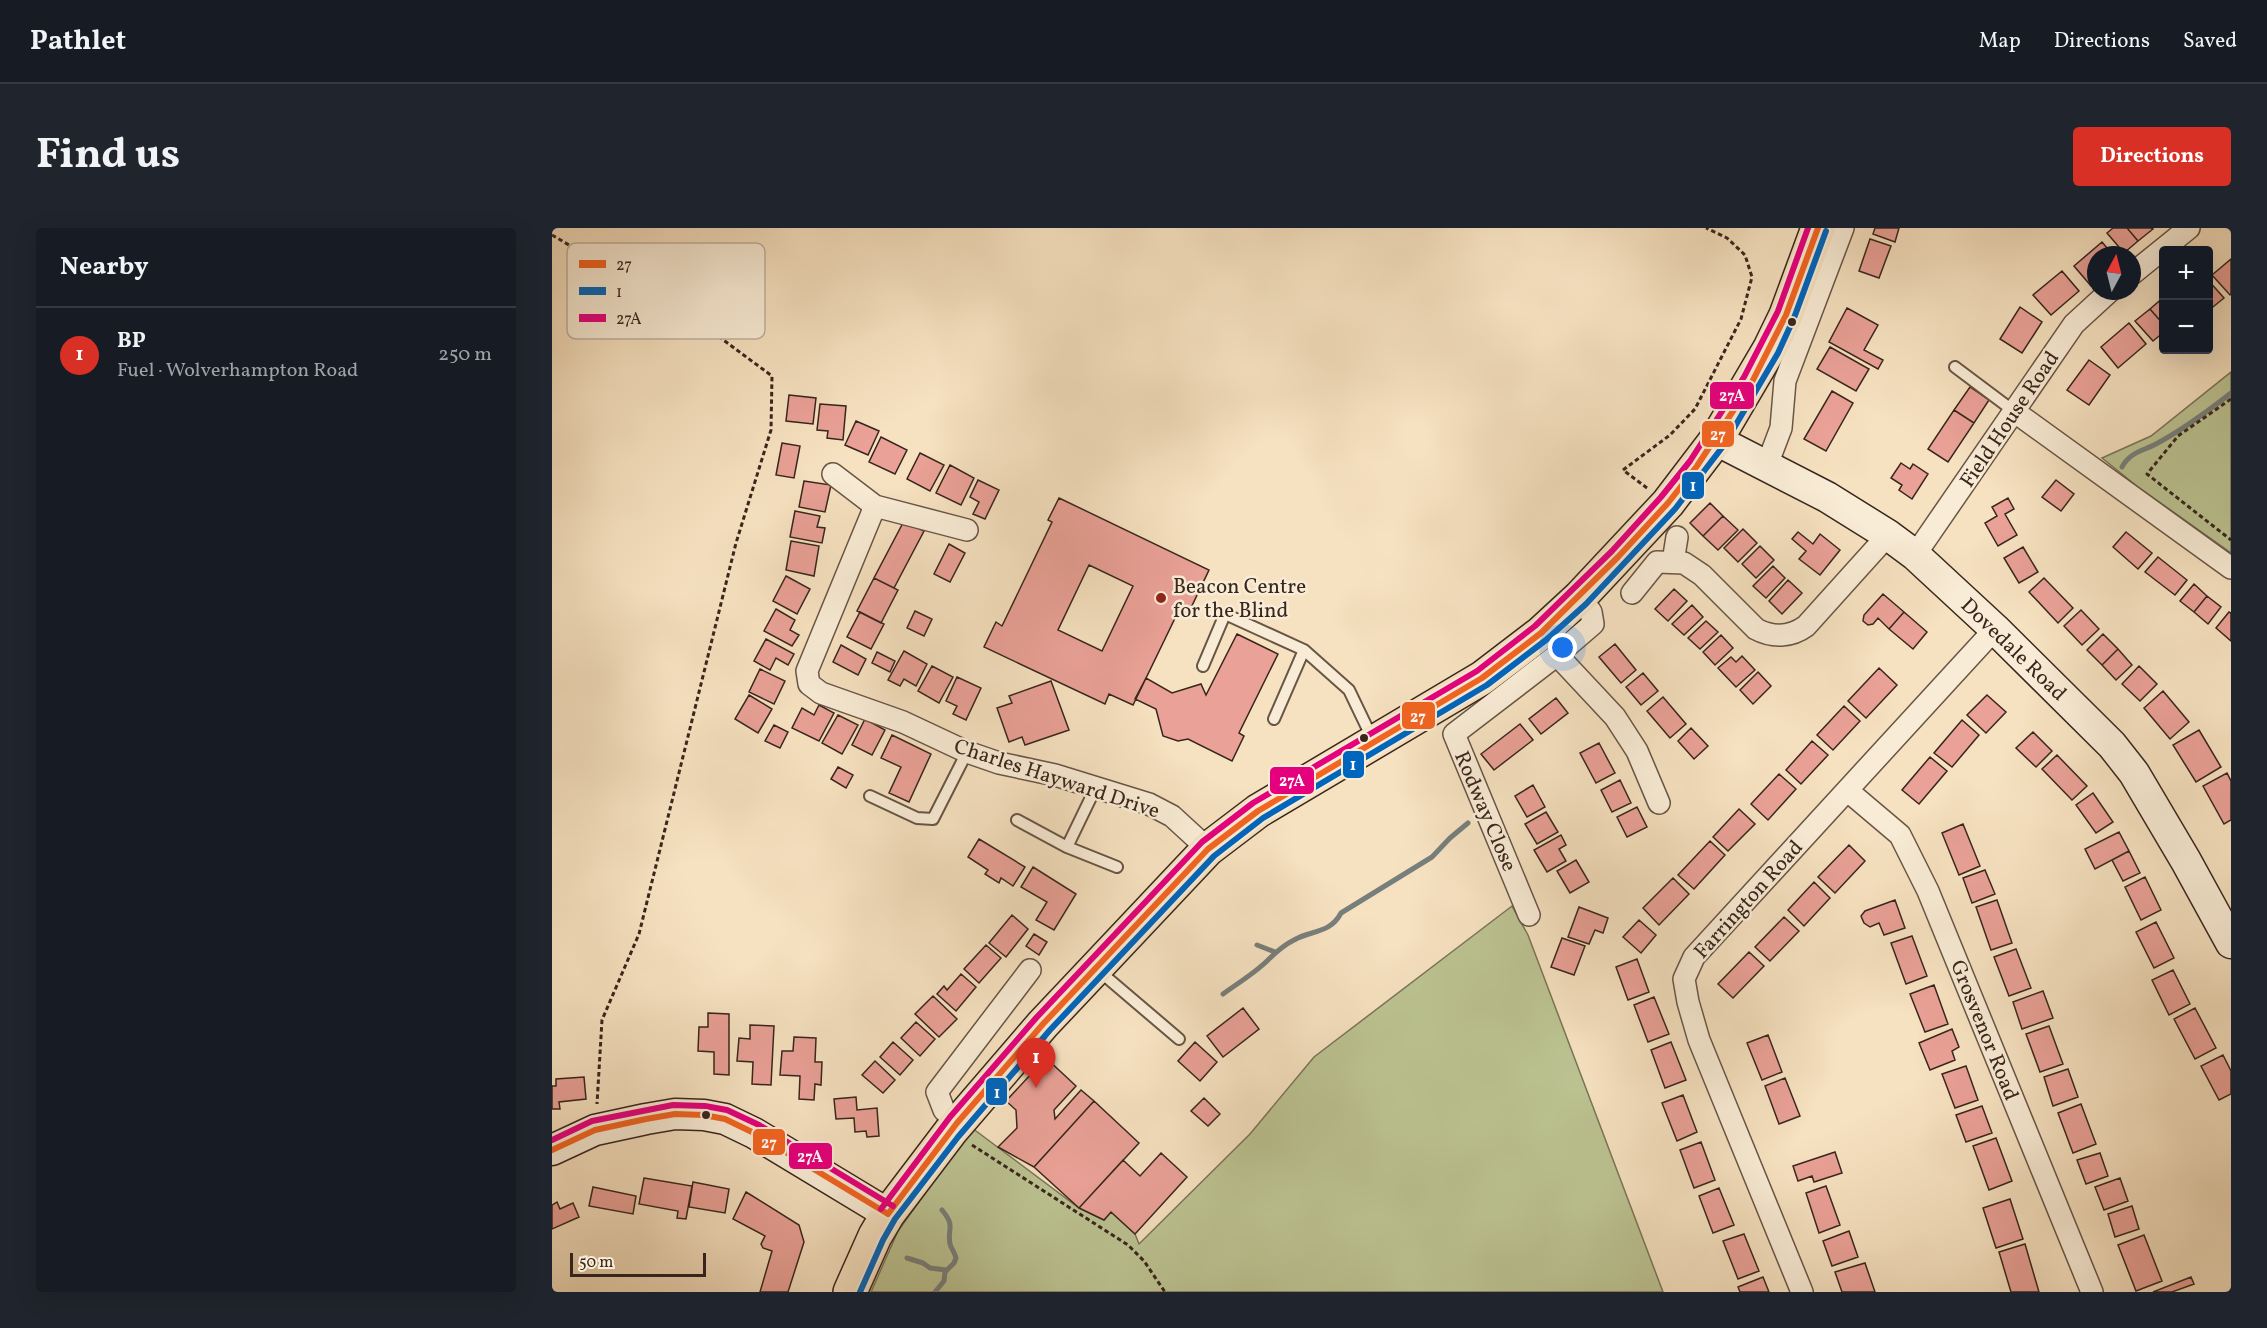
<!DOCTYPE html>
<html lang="en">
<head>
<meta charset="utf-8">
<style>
	body { margin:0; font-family:Vollkorn,serif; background:#20242c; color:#f1f3f6 }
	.controls { position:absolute; right:18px; top:18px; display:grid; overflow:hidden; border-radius:6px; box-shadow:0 6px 24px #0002 }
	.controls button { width:54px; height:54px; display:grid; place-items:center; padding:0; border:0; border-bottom:2px solid #363941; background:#171b24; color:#f1f3f6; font:30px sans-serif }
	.compass { position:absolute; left:1535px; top:18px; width:54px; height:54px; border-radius:50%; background:#171b24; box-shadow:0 6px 24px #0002; rotate:7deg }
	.scale { position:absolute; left:18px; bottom:15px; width:136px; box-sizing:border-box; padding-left:6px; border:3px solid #38261d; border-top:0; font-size:16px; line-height:21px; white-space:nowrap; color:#38261d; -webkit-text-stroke:4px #f9ecd6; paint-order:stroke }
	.you { position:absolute; left:1011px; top:420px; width:21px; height:21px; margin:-15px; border:4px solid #fff; border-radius:50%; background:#1a73e8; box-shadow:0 0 0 9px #1a73e833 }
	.badge { display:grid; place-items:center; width:39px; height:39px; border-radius:50%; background:#d93025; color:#fff; font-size:20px; font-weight:700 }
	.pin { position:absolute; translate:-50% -50px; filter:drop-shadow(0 2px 3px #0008) }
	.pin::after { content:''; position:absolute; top:32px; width:21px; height:18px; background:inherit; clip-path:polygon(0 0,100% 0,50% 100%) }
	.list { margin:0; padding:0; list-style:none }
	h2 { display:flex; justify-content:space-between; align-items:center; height:78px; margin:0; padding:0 24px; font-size:26px }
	h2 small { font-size:20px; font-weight:400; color:#9ea1a6 }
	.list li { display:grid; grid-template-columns:39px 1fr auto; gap:18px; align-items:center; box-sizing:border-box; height:96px; padding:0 24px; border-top:2px solid #363941 }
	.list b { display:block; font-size:22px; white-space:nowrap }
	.list p { margin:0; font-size:20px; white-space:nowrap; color:#9ea1a6 }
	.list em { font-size:20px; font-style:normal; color:#9ea1a6 }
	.map { position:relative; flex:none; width:1679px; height:1064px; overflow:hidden; border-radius:6px }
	header { display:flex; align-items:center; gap:36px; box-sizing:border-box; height:84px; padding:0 30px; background:#171b24; border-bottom:2px solid #363941 }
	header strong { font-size:28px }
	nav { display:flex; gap:33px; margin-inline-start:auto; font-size:21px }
	.intro { display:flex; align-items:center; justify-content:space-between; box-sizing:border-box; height:144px; padding:0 36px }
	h1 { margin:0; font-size:42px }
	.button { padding:15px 27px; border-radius:6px; background:#d93025; color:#fff; font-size:21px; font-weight:700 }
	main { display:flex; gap:36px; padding:0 36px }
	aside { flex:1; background:#171b24; border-radius:6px; box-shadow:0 6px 24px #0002 }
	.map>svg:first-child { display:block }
	.green { fill:#bcc392; stroke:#7a7458; stroke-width:1.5 }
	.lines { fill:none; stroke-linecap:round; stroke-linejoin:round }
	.stream { stroke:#777f7c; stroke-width:5 }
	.building { fill:#eaa197; stroke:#38261d; stroke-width:1.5; fill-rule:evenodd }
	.lane-casing { stroke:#685546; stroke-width:14 }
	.street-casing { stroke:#685546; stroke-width:24 }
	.secondary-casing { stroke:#38261d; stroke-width:33 }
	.primary-casing { stroke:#38261d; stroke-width:36 }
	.path { stroke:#38261d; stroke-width:3; stroke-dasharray:4.5 3; stroke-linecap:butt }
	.lane { stroke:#f9ecd6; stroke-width:10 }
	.street { stroke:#f9ecd6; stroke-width:21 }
	.secondary { stroke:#f9ecd6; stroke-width:30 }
	.primary { stroke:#f6e1c0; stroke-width:33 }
	.bus-1-casing { stroke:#f9ecd6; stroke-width:10 }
	.bus-2-casing { stroke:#f9ecd6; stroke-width:10 }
	.bus-3-casing { stroke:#f9ecd6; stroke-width:10 }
	.bus-1 { stroke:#f26522; stroke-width:6 }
	.bus-2 { stroke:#0065bd; stroke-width:6 }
	.bus-3 { stroke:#e5007d; stroke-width:6 }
	.bus-dot { fill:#38261d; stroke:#f9ecd6; stroke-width:2 }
	.poi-dot { fill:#8f2418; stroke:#f9ecd6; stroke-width:2 }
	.labels { text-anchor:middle; stroke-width:5; stroke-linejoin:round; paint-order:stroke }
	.street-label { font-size:21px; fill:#38261d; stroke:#f9ecd6 }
	.poi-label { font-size:21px; fill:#38261d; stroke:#f9ecd6; text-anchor:start }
	.key { fill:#f9ecd6; stroke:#bfb19e; stroke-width:1.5 }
	.key-label { font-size:16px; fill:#38261d }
	.line-badge { stroke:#f9ecd6; stroke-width:2 }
	.badge-label { font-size:16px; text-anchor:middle; font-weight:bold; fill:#fff }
</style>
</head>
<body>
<header>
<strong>Pathlet</strong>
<nav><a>Map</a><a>Directions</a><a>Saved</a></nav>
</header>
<div class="intro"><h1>Find us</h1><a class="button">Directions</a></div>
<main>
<aside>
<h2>Nearby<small></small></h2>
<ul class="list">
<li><span class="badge">1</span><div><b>BP</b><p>Fuel · Wolverhampton Road</p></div><em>250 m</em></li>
</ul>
</aside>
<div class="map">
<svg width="1679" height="1064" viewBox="0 0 1679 1064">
	<rect width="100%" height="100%" fill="#f6e1c0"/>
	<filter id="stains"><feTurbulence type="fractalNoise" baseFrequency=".00333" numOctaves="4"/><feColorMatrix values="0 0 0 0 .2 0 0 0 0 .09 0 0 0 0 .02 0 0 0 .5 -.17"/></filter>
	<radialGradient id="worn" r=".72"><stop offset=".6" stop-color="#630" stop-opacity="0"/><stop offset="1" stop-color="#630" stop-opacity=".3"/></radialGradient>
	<path class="green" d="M1679,144V325L1586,259L1550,230L1599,208Z
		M960,678L976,707L1111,1064H319L346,1003L420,900L527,980L552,992L559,984L583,1006L587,1016L698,906L762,829Z"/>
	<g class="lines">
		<path class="stream" d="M1570,239C1578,224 1591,223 1604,216C1630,202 1656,183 1679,165
			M705,717L723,724
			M671,766C686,755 703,745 716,732C724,724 732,717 742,712C759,702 778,706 789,685L880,629L898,610L916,595
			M355,1030L371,1035L378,1040L394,1042
			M383,1064L392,1053L393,1044L402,1035L404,1030C403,1025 399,1020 398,1016C395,999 404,999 390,982"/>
	</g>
	<path class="building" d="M1323,0H1347L1343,14L1321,6Z
		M1561,0H1575L1586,13L1572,25L1555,5Z
		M1575,0H1599L1601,1L1586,13Z
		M1318,11L1339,18L1327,50L1307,43Z
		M1550,14L1561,27H1544V54L1539,58L1522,38Z
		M1679,31V66L1678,67L1660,47Z
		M1510,43L1527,63L1499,87L1481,67Z
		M1656,52L1672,70L1656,83Z
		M1612,69V97L1598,81Z
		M1468,79L1490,94L1470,125L1448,111Z
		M1295,80L1326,97L1312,122L1331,132L1326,141L1277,114Z
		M1598,81L1612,97V104L1601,113L1583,93Z
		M1577,95L1594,116L1566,140L1549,119Z
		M1278,119L1317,141L1304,163L1265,141Z
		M1537,132L1558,147L1537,177L1515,162Z
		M1418,159L1437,172L1422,195L1402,182Z
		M1280,163L1301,175L1274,223L1252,211Z
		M237,167L264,170L261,196L234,193Z
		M268,176L294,178L291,212L275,210L276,203L265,202Z
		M1402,182L1422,195L1396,234L1376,221Z
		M304,193L327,203L316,227L293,217Z
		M329,209L355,222L343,246L317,234Z
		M230,215L248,218L242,250L224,247Z
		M368,225L392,237L378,263L355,251Z
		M1349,235L1358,241L1361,236L1376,246L1360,271L1347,262L1350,257L1339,250Z
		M398,237L422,250L409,277L384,265Z
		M426,252L447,262L433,291L421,286L427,274L418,269Z
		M1504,252L1522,266L1509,283L1490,269Z
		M252,253L279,257L273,284L247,279Z
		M507,270L657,342L636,386L627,382L581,477L557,466L553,476L432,419L444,394L450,398L500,294L496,292ZM537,337L581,358L550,423L506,402Z
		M1456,270L1462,281L1453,286L1465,307L1446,318L1433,295L1445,288L1440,279Z
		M1158,275L1171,288L1151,308L1138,295Z
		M243,283L268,288L265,299L273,300L270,315L238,309Z
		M1171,288L1186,302L1166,322L1151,308Z
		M352,293L372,303L342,360L322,350Z
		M1191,301L1205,315L1186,334L1172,320Z
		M1246,304L1261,316L1268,306L1288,322L1268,347L1247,331L1254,323L1240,311Z
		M1574,304L1600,325L1586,341L1561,319Z
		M239,313L267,318L262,348L234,342Z
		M397,316L413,325L398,354L382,346Z
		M1208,318L1222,332L1204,350L1190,336Z
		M1471,319L1486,344L1467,355L1452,330Z
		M1606,329L1635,352L1623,367L1593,344Z
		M1221,338L1233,350L1214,370L1201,358Z
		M234,348L258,361L245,386L221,373Z
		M322,350L346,362L329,395L305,383Z
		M1492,350L1521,380L1506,395L1477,364Z
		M1236,352L1250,365L1230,386L1217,373Z
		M1642,356L1655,368L1642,384L1628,373Z
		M1122,361L1135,373L1116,393L1103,381Z
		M1331,366L1352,384L1337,401L1326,390L1321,396L1316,397L1311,393L1312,387Z
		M1655,368L1669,379L1656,396L1642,384Z
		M1140,377L1151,389L1132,407L1120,396Z
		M224,381L243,392L238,402L247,407L240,418L212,403Z
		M1529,382L1547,401L1530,417L1512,398Z
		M363,383L380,391L372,408L355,400Z
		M308,384L332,396L319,421L295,409Z
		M1352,384L1375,404L1361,421L1337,401Z
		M1677,384L1679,385V413L1664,400Z
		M1154,393L1166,404L1148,421L1136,410Z
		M685,406L726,426L687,505L692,508L680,533L636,511L626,513L611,508L604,481L583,471L594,450L620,465L649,456L654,467Z
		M1551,406L1566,421L1550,437L1535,422Z
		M1169,407L1181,420L1163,437L1151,424Z
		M214,411L242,426L236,437L224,430L218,442L202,433Z
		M1063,416L1084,442L1069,455L1047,429Z
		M289,417L314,431L306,447L281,434Z
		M1566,421L1580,437L1564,452L1550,437Z
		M352,423L375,436L364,458L352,451L348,458L336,452Z
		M325,424L343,433L338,444L320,435Z
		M1190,428L1203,442L1184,459L1166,440L1179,429L1184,434Z
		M380,438L401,449L387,475L366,463Z
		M1587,438L1605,456L1588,473L1570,456Z
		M1327,440L1345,457L1314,490L1296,473Z
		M208,441L233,453L222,476L197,464Z
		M1206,444L1219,458L1201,476L1188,462Z
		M1091,445L1106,463L1089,477L1074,459Z
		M405,449L429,460L414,492L401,486L405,478L394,473Z
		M499,453L517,502L473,517L470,509L457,514L445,480L460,475L457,468Z
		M1611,463L1637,494L1618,511L1592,480Z
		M197,467L220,481L206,505L183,491Z
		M1435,467L1454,484L1434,505L1415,487Z
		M1111,469L1134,496L1118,510L1095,483Z
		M1004,470L1016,485L989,506L977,491Z
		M267,477L282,485L267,513L240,500L250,480L262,487Z
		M1292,478L1308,493L1281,522L1265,507Z
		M286,487L306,497L290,526L270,515Z
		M313,491L333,502L320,527L300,517Z
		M1410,492L1427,507L1400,539L1382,525Z
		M968,496L981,512L942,542L929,526Z
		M222,497L236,504L228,520L213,513Z
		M1139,500L1156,518L1142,531L1126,513Z
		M1647,502L1669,539L1644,554L1621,517Z
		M1481,504L1500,523L1484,539L1464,520Z
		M340,507L379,526L357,574L337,565L349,539L329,530Z
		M1260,513L1276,527L1249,556L1234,542Z
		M1047,515L1063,545L1044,555L1028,525Z
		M1505,527L1535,558L1520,572L1490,541Z
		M1378,529L1395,543L1367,576L1350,562Z
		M286,539L301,547L294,560L279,551Z
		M1675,545L1679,553V592L1672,596L1651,558Z
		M1227,546L1244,561L1216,592L1199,576Z
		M1068,552L1079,575L1060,584L1049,562Z
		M981,557L993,579L975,589L963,568Z
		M1541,565L1561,594L1544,605L1524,577Z
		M1085,579L1095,599L1075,609L1065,589Z
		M1187,581L1203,596L1176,623L1161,609Z
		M994,584L1006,604L985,616L973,596Z
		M1411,596L1428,638L1407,647L1390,605Z
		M1567,604L1577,623L1543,641L1533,621Z
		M1009,607L1014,617L1007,621L1014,633L995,644L982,622Z
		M427,611L473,639L461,658L449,650L447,655L433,646L436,642L416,629Z
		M1158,613L1173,627L1142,661L1126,647Z
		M1297,617L1313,633L1283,665L1266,649Z
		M1577,623L1588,645L1571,653L1560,632Z
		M1024,632L1037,654L1018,665L1005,643Z
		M481,639L524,666L502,702L484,692L495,674L469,659Z
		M1433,642L1443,666L1420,675L1411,650Z
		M1593,649L1609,682L1589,692L1573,659Z
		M1121,650L1137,666L1107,697L1091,680Z
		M1262,654L1278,670L1252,698L1236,682Z
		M1343,672L1353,700L1332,707L1327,695L1318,699L1312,695L1309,688L1313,683Z
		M1445,672L1460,715L1439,722L1424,679Z
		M1027,679L1056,690L1051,705L1043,702L1037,716L1016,709Z
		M460,687L476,701L454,729L437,715Z
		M1232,689L1247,703L1218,733L1203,719Z
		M1087,692L1104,707L1089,725L1071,709Z
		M1604,694L1622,730L1602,740L1584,704Z
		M482,706L495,714L487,727L474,718Z
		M1360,708L1375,748L1354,756L1339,715Z
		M1010,710L1033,718L1022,747L999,739Z
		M434,717L449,730L427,755L412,741Z
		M1464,721L1479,760L1457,768L1442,729Z
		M1197,724L1212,738L1181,770L1166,756Z
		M1085,731L1097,764L1076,772L1064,739Z
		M1621,742L1638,776L1617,787L1600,752Z
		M409,746L424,759L404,783L385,766L392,758L395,762Z
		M1382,757L1396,796L1373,804L1358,766Z
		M1491,763L1501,790L1470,801L1461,774Z
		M381,768L405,791L387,809L363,786Z
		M1102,769L1117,806L1096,814L1082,777Z
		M691,780L707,801L671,829L655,808Z
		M1643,780L1664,820L1643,831L1622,791Z
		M156,785L177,786V847L162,846V824L146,823L147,799H156Z
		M364,794L383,811L368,828L349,810Z
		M198,797L222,798L219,857L200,856L201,834L185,833L187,810L198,811Z
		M1497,798L1511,836L1488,844L1474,806Z
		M1400,801L1407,819L1400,823L1403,832L1378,842L1367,815Z
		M1216,807L1230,844L1210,852L1195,815Z
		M242,809L264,810L263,834H270L269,857L263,856L262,872L247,871L248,848L228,847L230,823H241Z
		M341,814L361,832L348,847L328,829Z
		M643,814L665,834L648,853L626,833Z
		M1119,814L1134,852L1113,860L1099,822Z
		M1671,827L1679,843V866L1667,872L1649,838Z
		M494,830L524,858L502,882L503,891L529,862L542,873L482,939L446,919L465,900L464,882L454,873Z
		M323,833L343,852L331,865L310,847Z
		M1414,838L1426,872L1403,880L1390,846Z
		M1516,841L1526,869L1501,878L1492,849Z
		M32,849L34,871L7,874L8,881H0V858H4V851Z
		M1233,850L1248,888L1227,896L1213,858Z
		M1131,867L1145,904L1125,913L1110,875Z
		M304,869L305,882L325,880L327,908L315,909L314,903L303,904L302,890L284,891L282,871Z
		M652,870L668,886L656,898L639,883Z
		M542,873L587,915L527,980L482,939Z
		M1529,876L1544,916L1521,925L1506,885Z
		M1430,878L1440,905L1414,914L1404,887Z
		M1444,910L1460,953L1437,962L1421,918Z
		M1149,914L1163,952L1142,960L1128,922Z
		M1283,924L1290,945L1262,954L1260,948L1246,953L1241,938Z
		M609,925L635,949L583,1006L559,984L552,992L527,980L571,932L588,948Z
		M1548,925L1556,948L1534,956L1525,932Z
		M92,950L140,958L134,991L125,990L126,983L87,976Z
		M1568,950L1576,973L1552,982L1543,959Z
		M141,954L177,961L173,985L137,979Z
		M1274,958L1288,997L1267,1005L1254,965Z
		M41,959L84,968L81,986L37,978Z
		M1167,960L1182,997L1161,1005L1147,968Z
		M194,964L247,997L252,1014L236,1064H208L220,1023L211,1020L209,1016L213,1008L181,991Z
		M1458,971L1471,1011L1444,1020L1431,980Z
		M5,974L8,981L21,975L27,989L0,1001V977Z
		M1580,978L1587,1001L1563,1009L1556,986Z
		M1297,1003L1306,1029L1280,1038L1271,1013Z
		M1192,1006L1207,1043L1186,1051L1171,1013Z
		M1592,1007L1610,1053L1584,1063L1566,1017Z
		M1473,1016L1487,1064H1459L1447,1024Z
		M1313,1035L1323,1064H1290L1283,1044Z
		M1211,1049L1217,1064H1188L1186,1059Z
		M1639,1049L1642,1056L1620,1064H1601Z"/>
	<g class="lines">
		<defs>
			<path id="lane" d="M1403,139L1463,184
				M651,438L673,386L752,422L797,462L821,512
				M722,491L752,422
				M544,559L515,619L565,639
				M318,568L365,590L381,591L415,524
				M465,592L515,619
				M546,742L627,811"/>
			<path id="street" d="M1580,46L1637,0
				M1463,184L1679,340
				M1215,237L1229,200L1233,153L1291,0
				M281,246L323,278L415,302
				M323,278L255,443L257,456L269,465L351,494L415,524L447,535L503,547L597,576L620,588L656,621
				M1363,327L1522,96L1558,63
				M1121,334L1125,309
				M1080,365L1105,334L1132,335L1150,347L1204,401C1221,410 1239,409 1254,398L1336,307
				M1005,427L1063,489L1085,523L1107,575
				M1296,563L1348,607L1376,663L1540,1064
				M977,687L902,506L1005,427L1041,396L1039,384L1028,369
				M405,895L392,882L385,864L478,742
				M1250,1064L1147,812L1136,774L1132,751L1142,729L1443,401"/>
			<path id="secondary" d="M1164,212L1275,269L1336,307L1363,327L1443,401L1560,517L1582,545L1634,633L1679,715
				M0,922L43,902L94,891L123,886L152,887L173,891L202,905L336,986"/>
			<path id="primary" d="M298,1064L323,1008L336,986L399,903L491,796L656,621L706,583L930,450L989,405L1028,369L1116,275L1164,212L1218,120L1234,87L1266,0"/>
		</defs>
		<use href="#lane" class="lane-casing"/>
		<use href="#street" class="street-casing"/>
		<use href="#secondary" class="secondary-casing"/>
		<use href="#primary" class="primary-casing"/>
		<path class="path" d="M0,7L143,91L220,148L219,202L184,315L87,706L50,792L45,876
			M1679,171L1626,208L1595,246L1679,312
			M1095,260L1071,242L1118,207L1143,181L1189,91L1200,49L1193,27L1175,10L1154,0
			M420,917L576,1017L592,1033L613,1064"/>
		<use href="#lane" class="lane"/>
		<use href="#street" class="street"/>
		<use href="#secondary" class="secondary"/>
		<use href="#primary" class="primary"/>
		<defs>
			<path id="bus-1" d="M0,922L43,902L94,891L123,886L152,887L173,891L202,905L336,986
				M336,986L405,895L491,796L656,621L706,583L930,450L989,405L1066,329L1116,275L1145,238L1200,154L1234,87L1266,0"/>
			<path id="bus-2" d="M308,1064L331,1012L343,991L406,909L498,802L662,628L711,590L935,457L994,412L1034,376L1123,281L1172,217L1226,125L1242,90L1274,3"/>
			<path id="bus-3" d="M0,912L40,893L121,877L153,878L175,882L207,897L341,978
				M329,981L398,889L484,790L650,614L701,575L925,443L983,398L1060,323L1109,269L1138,233L1192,149L1226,83L1256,0"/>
		</defs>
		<use href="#bus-1" class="bus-1-casing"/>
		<use href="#bus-2" class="bus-2-casing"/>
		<use href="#bus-3" class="bus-3-casing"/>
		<use href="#bus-1" class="bus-1"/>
		<use href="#bus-2" class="bus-2"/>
		<use href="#bus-3" class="bus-3"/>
	</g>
	<g class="bus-dot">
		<circle cx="1240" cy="94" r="5"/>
		<circle cx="812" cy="510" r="5"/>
		<circle cx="154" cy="887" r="5"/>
	</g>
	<circle class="poi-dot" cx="609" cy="370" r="6"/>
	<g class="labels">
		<g class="street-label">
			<text transform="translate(1457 191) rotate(-56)" y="7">Field House Road</text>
			<text transform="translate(1462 421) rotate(44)" y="7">Dovedale Road</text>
			<text transform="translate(505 550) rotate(18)" y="7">Charles Hayward Drive</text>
			<text transform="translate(934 583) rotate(67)" y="7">Rodway Close</text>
			<text transform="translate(1196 671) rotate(-48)" y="7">Farrington Road</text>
			<text transform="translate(1433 802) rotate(68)" y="7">Grosvenor Road</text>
		</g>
		<g class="poi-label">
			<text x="621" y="365">Beacon Centre<tspan x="621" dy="24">for the Blind</tspan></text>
		</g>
	</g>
	<rect x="15" y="15" width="198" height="96" rx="9" class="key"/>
	<rect x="27" y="32" width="27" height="8" fill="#f26522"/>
	<rect x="27" y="59" width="27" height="8" fill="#0065bd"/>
	<rect x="27" y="86" width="27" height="8" fill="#e5007d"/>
	<g class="key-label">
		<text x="64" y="42">27</text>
		<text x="64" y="69">1</text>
		<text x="64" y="96">27A</text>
	</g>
	<g class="line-badge">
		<rect x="1157" y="153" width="46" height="29" rx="6" fill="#e5007d"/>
		<rect x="1149" y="192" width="34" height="28" rx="6" fill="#f26522"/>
		<rect x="1129" y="243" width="24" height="29" rx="6" fill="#0065bd"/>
		<rect x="849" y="473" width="35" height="29" rx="6" fill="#f26522"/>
		<rect x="790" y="522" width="23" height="29" rx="6" fill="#0065bd"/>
		<rect x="717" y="538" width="46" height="29" rx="6" fill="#e5007d"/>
		<rect x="433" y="849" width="23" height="29" rx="6" fill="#0065bd"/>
		<rect x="200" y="900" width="34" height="28" rx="6" fill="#f26522"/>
		<rect x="236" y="914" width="45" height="28" rx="6" fill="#e5007d"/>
	</g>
	<g class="badge-label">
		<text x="1180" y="173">27A</text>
		<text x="1166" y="212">27</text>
		<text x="1141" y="263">1</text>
		<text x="866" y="494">27</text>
		<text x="801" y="542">1</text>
		<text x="740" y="558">27A</text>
		<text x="445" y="870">1</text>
		<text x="217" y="920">27</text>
		<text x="258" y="934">27A</text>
	</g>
	<rect width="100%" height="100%" filter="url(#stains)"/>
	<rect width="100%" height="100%" fill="url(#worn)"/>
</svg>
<div class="controls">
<button>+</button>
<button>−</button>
</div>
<svg class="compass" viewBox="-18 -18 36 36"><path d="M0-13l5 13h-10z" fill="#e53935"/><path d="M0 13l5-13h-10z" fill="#9ea1a6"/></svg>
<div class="scale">50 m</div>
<div class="you"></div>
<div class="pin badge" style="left:484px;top:860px">1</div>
</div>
</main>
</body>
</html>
